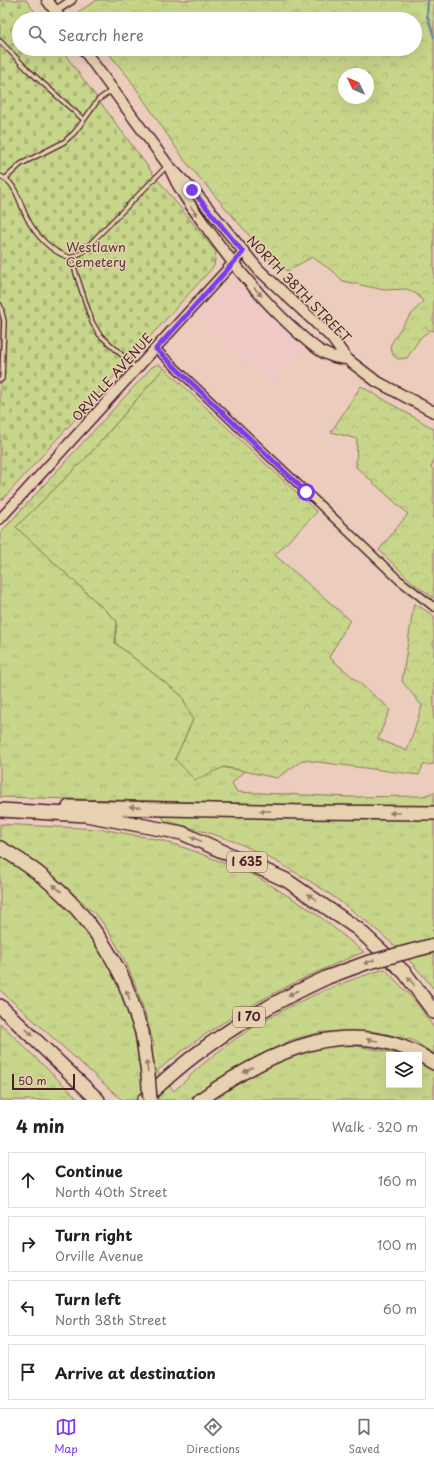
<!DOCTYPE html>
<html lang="en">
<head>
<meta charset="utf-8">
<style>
	body { margin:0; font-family:"Playpen Sans",sans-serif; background:#f6f6f6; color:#222 }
	.controls { position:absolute; right:12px; bottom:12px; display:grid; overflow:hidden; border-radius:0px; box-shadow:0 4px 16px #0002 }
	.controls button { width:36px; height:36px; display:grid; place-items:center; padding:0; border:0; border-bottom:1px solid #e0e0e0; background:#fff; color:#222; font:20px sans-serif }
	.compass { position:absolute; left:338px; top:68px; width:36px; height:36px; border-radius:50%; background:#fff; box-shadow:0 4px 16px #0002; rotate:314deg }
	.scale { position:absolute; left:12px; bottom:10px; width:63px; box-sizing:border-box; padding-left:4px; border:2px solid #4a1f2b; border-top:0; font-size:11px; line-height:14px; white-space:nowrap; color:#4a1f2b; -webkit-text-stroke:3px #e6d1b0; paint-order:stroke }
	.stop { position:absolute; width:12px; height:12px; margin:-9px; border:3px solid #7c3aed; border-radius:50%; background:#fff }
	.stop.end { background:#7c3aed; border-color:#fff; box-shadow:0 1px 4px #0008 }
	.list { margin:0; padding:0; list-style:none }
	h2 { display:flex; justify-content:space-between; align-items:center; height:52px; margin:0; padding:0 16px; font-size:17px }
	h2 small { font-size:13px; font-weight:400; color:#767676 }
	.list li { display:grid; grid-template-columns:26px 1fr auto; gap:12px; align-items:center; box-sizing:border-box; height:56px; margin:0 8px 8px; padding:0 8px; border:1px solid #e0e0e0; border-radius:0px }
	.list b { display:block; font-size:15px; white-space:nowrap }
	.list p { margin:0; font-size:13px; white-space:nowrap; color:#767676 }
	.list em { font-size:13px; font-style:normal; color:#767676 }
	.icon { flex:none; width:22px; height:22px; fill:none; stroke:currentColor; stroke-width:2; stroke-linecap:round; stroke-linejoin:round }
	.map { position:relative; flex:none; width:434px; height:1100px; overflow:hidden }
	.search { position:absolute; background:#fff; box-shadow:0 4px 16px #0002; left:12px; right:12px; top:12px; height:44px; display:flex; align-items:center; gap:10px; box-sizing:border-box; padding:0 14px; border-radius:22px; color:#767676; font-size:15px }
	.sheet { height:308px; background:#fff }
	nav { display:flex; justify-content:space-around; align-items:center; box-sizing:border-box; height:56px; border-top:1px solid #e0e0e0; background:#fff; font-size:11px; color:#767676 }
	nav a { display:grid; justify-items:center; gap:2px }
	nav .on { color:#7c3aed }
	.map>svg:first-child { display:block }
	.built { fill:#f0c9c6 }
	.grass { fill:url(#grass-tufts); stroke:#887a5a }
	.forest { fill:url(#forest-crowns); stroke:#887a5a; fill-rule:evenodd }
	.cemetery { fill:url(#cemetery-stones); stroke:#887a5a }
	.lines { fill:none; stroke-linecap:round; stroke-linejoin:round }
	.stream { stroke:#708c9e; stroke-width:2.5 }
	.service-casing { stroke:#4a1f2b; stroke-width:6 }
	.minor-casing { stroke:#4a1f2b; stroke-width:10 }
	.tertiary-casing { stroke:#4a1f2b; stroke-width:12 }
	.secondary-casing { stroke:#4a1f2b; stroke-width:13 }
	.motorway-casing { stroke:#4a1f2b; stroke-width:16 }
	.service { stroke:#e6d1b0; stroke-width:3.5 }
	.minor { stroke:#e6d1b0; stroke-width:7 }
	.tertiary { stroke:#e6d1b0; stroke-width:9 }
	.secondary { stroke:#e6d1b0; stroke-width:10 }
	.motorway { stroke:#e6d1b0; stroke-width:13 }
	.motorway-bridge-casing { stroke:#4a1f2b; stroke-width:16; stroke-linecap:butt }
	.motorway-bridge { stroke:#e6d1b0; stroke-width:13 }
	.oneway { fill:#98786e }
	.route { stroke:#7c3aed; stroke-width:5 }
	.labels { text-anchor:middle; stroke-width:3; stroke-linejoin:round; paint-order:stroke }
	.shield { fill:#e6d1b0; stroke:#795453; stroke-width:1 }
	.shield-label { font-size:12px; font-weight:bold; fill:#4a1f2b }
	.park-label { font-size:13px; fill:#5d3a39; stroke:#e6d1b0 }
	.street-label { font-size:13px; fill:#4a1f2b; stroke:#e6d1b0 }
</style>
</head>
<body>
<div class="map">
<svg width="434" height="1100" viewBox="0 0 434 1100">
	<defs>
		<pattern id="grass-tufts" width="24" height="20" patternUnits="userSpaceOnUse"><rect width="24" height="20" fill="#c7d68a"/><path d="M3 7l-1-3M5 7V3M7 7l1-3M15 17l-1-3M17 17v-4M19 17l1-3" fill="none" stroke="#acb777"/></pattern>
		<pattern id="forest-crowns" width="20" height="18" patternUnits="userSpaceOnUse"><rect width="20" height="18" fill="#c7d68a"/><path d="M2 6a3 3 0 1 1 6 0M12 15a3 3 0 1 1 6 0" fill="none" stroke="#acb777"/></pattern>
		<pattern id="cemetery-stones" width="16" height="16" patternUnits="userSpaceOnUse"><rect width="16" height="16" fill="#c7d68a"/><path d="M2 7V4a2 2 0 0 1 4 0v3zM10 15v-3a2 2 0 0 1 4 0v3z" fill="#acb777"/></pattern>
	</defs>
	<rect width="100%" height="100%" fill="#ecccbd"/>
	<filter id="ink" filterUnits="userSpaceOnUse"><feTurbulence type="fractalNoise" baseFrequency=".025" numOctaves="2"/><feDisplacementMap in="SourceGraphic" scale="8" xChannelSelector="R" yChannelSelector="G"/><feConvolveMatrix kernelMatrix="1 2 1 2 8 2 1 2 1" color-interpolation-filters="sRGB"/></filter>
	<g filter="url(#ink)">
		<path class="built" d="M235,279L243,281L306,346L270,384L197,317L227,285Z"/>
		<path class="grass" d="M158,364L164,368L88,456L16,527L117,621L115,643L182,696L193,720L175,759L244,771L232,783L237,792L350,797L423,796L434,792V806L308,805L0,797V533L152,367Z
			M162,816L434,819V930H432L434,932V989C387,929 314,878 245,846C220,835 191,828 164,820Z
			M0,824L101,829L161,840L194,851L256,876L314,912L364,952C289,982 219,1019 157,1071L174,1091C184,1083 193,1072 203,1064C254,1020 320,988 385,969L417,1003L434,1028V1054L412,1040L377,1032H322L291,1040L234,1070L187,1100H122L0,990V854C17,865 41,877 55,891C99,933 127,992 140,1050L154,1046C143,1001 127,955 99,918C93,911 85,905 79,899C55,876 31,855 0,842Z
			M0,1023L79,1100H0Z
			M341,1043L405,1055H389V1085H419V1060L434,1070V1100H212L239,1081L292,1054Z"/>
		<path class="forest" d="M97,0H434V331L430,330L420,338L407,358L398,359L393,355L390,346C399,329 410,315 423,302L418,295L407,289L384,290L343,281L334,272L312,257L287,271L273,263L185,161L129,78L105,49H415V19H82L78,12ZM344,74H368V98H344Z
			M164,368L317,512L275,555L350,620L329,657L390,709L378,739L407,751L422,706L402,681L414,603L434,616V764L423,765L419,775L303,760L277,778L224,767L195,780L175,759L193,720L182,696L115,643L117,621L16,527L88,456Z
			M361,386L434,429V462L431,467L434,470V598L413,583L379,550L408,514L356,467L357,439L331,432Z"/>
		<path class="cemetery" d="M0,0H26L40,19H19V49H61L154,175L216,252L214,266L2,500L0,499Z"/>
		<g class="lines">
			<path class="stream" d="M428,0L427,15L434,37"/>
			<defs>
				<path id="service" d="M0,41L28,70L84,120L74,133L64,142L21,164L6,178
					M84,120L98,100L112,90
					M0,176C16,182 19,202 26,216C35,235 51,252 71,258
					M0,305L4,321L2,379L0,380
					M136,368L99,334L92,322L71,258L81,253L167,166"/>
				<path id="minor" d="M55,11L72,0
					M156,349L399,580L434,607"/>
				<path id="tertiary" d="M0,519L243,252"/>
				<path id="secondary" d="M47,0L61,19
					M83,49L168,165L199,197L258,269L331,337L347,359L376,381L434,412
					M170,169C179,190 191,206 204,224C231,262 260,298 295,330C304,338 313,347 324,353C332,357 338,359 347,359"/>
				<path id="motorway" d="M69,807L305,812L434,813
					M0,810L86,815L182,833L286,880L358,929L405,973L434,1012
					M0,848C56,880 93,919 122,977C130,994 135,1014 142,1032
					M0,1006L98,1100
					M144,1100C197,1046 260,1008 328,977
					M200,1100C271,1050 352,1010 434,1063"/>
			</defs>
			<use href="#service" class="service-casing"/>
			<use href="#minor" class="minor-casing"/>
			<use href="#tertiary" class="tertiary-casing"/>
			<use href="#secondary" class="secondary-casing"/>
			<use href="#motorway" class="motorway-casing"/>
			<use href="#service" class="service"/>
			<use href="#minor" class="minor"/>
			<use href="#tertiary" class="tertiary"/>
			<use href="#secondary" class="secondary"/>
			<use href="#motorway" class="motorway"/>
			<defs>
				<path id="motorway-bridge" d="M328,977L366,963L434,945
					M142,1032L148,1074L150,1100"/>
			</defs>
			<use href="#motorway-bridge" class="motorway-bridge-casing"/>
			<use href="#motorway-bridge" class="motorway-bridge"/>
		</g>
		<defs><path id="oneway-solid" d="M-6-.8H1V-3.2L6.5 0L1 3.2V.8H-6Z"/></defs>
		<g class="oneway">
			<use href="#oneway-solid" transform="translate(194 211) rotate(53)"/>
			<use href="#oneway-solid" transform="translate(258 292) rotate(48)"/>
			<use href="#oneway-solid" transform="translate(135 807) rotate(-178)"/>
			<use href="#oneway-solid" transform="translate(265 811) rotate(-179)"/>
			<use href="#oneway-solid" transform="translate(395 813) rotate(-180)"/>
			<use href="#oneway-solid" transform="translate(196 839) rotate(-156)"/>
			<use href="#oneway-solid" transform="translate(57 888) rotate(-140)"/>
			<use href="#oneway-solid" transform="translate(312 897) rotate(-146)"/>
			<use href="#oneway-solid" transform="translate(369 962) rotate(162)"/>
			<use href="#oneway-solid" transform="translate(411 981) rotate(-127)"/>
			<use href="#oneway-solid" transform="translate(293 993) rotate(154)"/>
			<use href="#oneway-solid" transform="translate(128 995) rotate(-110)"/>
			<use href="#oneway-solid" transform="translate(29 1032) rotate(44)"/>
			<use href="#oneway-solid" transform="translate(372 1040) rotate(-171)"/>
			<use href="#oneway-solid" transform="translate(147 1066) rotate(-99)"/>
			<use href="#oneway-solid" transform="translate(248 1070) rotate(151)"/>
		</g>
	</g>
	<g class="lines" filter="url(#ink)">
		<path class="route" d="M192,190L243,252L156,349L306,492"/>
	</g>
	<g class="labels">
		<g class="shield">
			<rect x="227" y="852" width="40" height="20" rx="3"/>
			<rect x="233" y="1007" width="32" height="20" rx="3"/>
		</g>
		<g class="shield-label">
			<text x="247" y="866">I 635</text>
			<text x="249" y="1021">I 70</text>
		</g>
		<g class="park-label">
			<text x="96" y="252">Westlawn<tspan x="96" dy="15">Cemetery</tspan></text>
		</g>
		<g class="street-label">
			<text transform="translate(299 289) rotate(46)" y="5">NORTH 38TH STREET</text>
			<text transform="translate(112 377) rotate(-48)" y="5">ORVILLE AVENUE</text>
		</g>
	</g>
</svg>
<div class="controls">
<button><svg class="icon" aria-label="layers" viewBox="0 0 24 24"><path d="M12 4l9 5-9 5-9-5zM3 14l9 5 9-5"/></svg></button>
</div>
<svg class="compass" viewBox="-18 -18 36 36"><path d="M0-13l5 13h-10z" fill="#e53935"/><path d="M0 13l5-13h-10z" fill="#767676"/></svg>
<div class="scale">50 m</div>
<div class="stop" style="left:306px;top:492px"></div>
<div class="stop end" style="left:192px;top:190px"></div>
<div class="search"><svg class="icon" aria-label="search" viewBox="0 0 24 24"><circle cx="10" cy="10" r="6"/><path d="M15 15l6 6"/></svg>Search here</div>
</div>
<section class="sheet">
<h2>4 min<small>Walk · 320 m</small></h2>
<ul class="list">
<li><svg class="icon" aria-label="ahead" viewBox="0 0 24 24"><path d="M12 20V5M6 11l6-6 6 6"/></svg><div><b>Continue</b><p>North 40th Street</p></div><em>160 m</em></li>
<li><svg class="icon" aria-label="right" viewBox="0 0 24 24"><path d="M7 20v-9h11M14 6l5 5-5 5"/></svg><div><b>Turn right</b><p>Orville Avenue</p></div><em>100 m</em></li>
<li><svg class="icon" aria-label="left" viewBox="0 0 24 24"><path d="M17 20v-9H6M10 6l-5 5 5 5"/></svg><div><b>Turn left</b><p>North 38th Street</p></div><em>60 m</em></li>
<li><svg class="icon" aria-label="arrive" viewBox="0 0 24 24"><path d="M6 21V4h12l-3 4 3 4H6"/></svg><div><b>Arrive at destination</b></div></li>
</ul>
</section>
<nav>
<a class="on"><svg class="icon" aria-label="map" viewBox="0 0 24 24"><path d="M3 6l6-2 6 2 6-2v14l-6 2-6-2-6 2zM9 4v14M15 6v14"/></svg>Map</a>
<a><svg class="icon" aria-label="directions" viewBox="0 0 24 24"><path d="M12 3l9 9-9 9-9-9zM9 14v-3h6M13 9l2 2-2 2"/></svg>Directions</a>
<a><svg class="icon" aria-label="saved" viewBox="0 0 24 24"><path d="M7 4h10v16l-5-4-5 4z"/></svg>Saved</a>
</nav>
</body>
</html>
